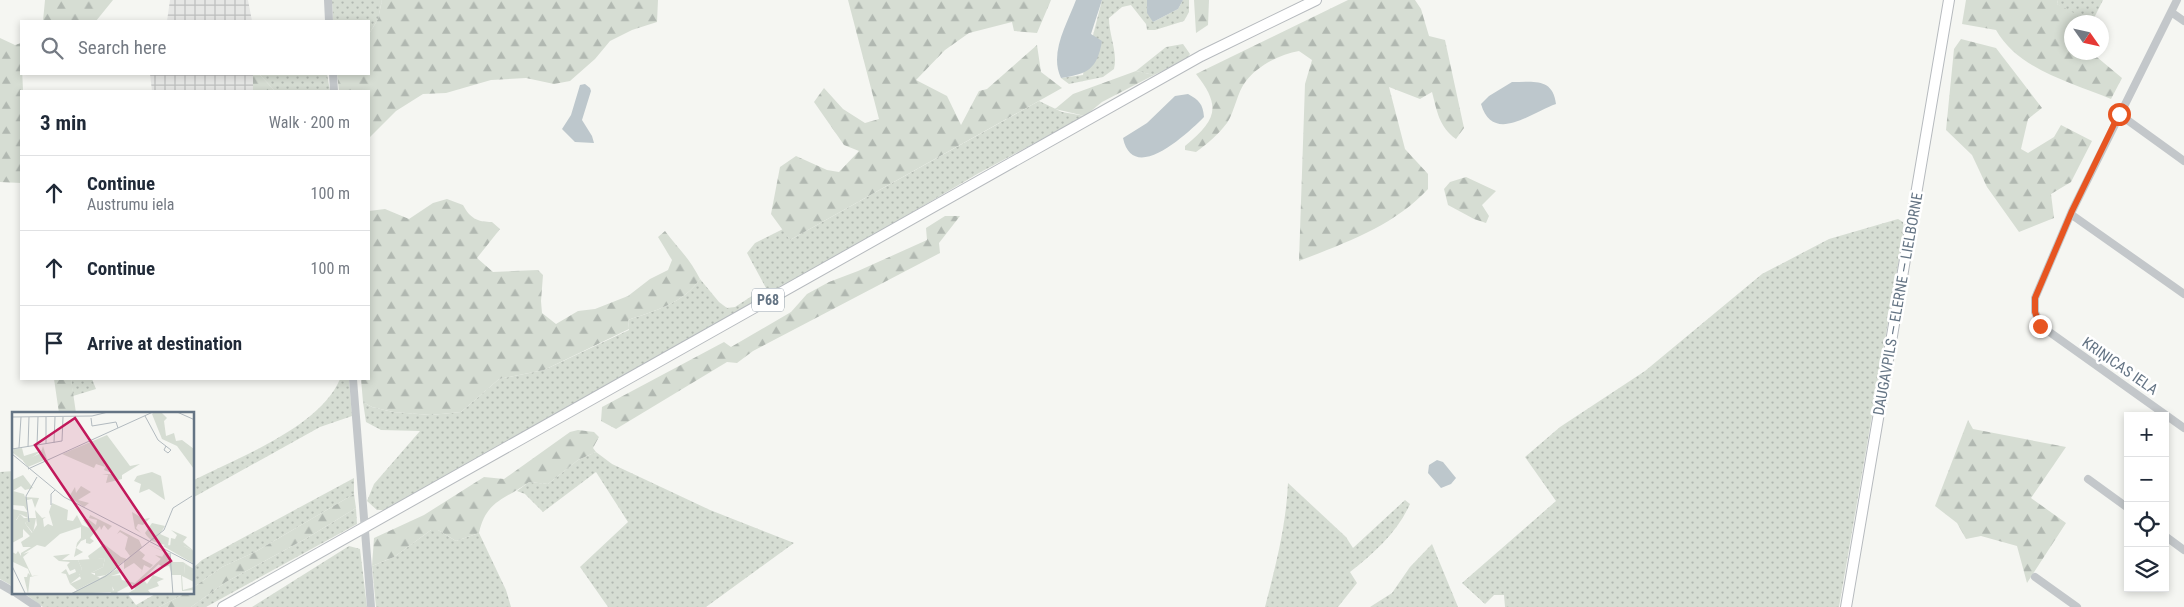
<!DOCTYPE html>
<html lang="en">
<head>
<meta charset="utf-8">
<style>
	body { margin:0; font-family:"Roboto Condensed",sans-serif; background:#f6f6f7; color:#1f2937 }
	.controls { position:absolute; right:15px; bottom:15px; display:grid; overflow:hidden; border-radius:0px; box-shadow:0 2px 8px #0003 }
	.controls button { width:45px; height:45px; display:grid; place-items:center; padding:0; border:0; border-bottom:1px solid #e0e1e3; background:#fff; color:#1f2937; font:25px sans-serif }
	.compass { position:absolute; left:2064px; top:15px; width:45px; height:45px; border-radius:50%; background:#fff; box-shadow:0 2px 8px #0003; rotate:124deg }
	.stop { position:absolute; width:15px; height:15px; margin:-11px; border:4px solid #e75521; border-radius:50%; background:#fff }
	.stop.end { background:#e75521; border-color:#fff; box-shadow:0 1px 5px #0008 }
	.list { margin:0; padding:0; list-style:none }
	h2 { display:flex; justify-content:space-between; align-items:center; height:65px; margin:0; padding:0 20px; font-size:21px }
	h2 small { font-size:16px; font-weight:400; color:#747a83 }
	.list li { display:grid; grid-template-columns:32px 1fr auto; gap:15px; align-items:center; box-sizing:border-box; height:75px; padding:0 20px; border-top:1px solid #e0e1e3 }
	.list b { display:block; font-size:19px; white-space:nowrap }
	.list p { margin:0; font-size:16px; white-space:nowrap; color:#747a83 }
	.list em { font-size:16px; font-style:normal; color:#747a83 }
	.icon { flex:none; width:28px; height:28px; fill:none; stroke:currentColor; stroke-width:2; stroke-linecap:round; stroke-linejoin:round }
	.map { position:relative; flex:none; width:2184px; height:607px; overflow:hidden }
	.search { position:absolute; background:#fff; box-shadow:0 2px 8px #0003; left:20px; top:20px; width:350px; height:55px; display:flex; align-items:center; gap:12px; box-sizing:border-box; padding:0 18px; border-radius:0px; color:#747a83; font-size:19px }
	.panel { position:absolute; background:#fff; box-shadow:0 2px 8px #0003; left:20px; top:90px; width:350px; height:290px; border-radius:0px }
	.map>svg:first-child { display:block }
	.industrial { fill:url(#industrial-grid) }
	.grass { fill:url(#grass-dots) }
	.forest { fill:url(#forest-firs) }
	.water { fill:#bdc7cc }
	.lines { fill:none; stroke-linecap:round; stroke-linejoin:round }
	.major-casing { stroke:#b6babe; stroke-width:12 }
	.minor { stroke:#c3c7ca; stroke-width:8 }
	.major { stroke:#fff; stroke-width:10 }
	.route { stroke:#e75521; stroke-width:6 }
	.labels { text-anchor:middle; stroke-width:5; stroke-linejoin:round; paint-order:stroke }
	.shield { fill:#fff; stroke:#929ea9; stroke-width:1 }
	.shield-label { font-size:14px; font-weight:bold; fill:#647484 }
	.street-label { font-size:15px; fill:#647484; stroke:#fff }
	.inset-road { fill:none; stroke:#b2babf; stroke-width:1 }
	.view { fill:#c2185b; fill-opacity:0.15; stroke:#c2185b; stroke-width:2.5 }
	.inset-edge { fill:none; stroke:#647484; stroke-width:2.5 }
</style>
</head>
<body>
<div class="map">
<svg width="2184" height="607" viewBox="0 0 2184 607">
	<defs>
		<pattern id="industrial-grid" width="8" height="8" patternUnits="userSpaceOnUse" patternTransform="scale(1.25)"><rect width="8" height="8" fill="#e6e7e5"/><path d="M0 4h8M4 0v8" fill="none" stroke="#bec0bf"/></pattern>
		<pattern id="grass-dots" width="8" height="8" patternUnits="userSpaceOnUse" patternTransform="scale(1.25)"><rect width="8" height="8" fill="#d6ddd3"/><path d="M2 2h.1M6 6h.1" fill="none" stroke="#b1b8b1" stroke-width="1.8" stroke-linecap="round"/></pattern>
		<pattern id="forest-firs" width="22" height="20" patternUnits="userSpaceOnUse" patternTransform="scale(1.25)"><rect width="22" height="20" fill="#d6ddd3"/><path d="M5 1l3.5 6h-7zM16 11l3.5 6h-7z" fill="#b1b8b1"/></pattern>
	</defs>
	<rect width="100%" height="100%" fill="#f5f6f2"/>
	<path class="industrial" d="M170,0H248L252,21H167Z
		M150,74H253V91H152Z"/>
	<path class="grass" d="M332,0H382L378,19L369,34V21H333Z
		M1102,0H1147L1153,22L1178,9L1183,0H1189V12L1184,21L1155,30H1147L1146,24L1131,5L1122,7L1109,18C1109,36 1118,52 1114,69L1103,77L1069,84L1061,78L1083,75Z
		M2058,0H2103L2092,22H2082L2057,4Z
		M1183,44L1190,54L1187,59L1154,75L1136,71L1166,47Z
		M259,74H327L330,91H275Z
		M1039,101L1062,112L1085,116L979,173L775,293L766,288L747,253L755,243L783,229L790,240Z
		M1898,219L1903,222L1904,230L1839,607H1505L1504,595H1494L1485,604L1462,583L1556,501L1525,457L1560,427L1645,371L1762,274L1829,239Z
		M700,279L719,302L727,308L735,307L758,292L763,297L386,510H377L367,501L374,484L420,431L381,430L366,422L363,402L372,407L393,412L431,415L461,412L499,379L544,370L629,330L628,320C654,311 684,303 700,279Z
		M71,379H92L96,389L73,396Z
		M340,379H349L352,416L320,427L194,497V480C239,457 320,427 340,379Z
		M596,452L612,464L710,510L794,543L706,607H608L580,567L628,522L596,472L543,512L525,494L517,491L529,482L548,484L578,460Z
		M14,471V587L0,579V472Z
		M354,478V494L255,552L222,567L194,587V567L202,560Z
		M1288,483L1346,537L1353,548L1405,500L1410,504C1397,533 1374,553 1350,572L1357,583L1338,607H1265C1276,565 1286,526 1288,483Z
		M356,508L357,524L206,607H191L226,582L307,538Z
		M431,530H438L456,541L479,533L506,590L511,607H376L372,566L394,557Z
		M1432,544L1458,607H1370L1392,593L1410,567Z
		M349,546L360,549L367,607H252Z
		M24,593H127L136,605L157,593H186L159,607H43Z"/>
	<path class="forest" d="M45,0H113L96,21H43Z
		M382,0H658L657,22L632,30L610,41L595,59L570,81L554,84L526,78L491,80L446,93L423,94L396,111L369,138V91H339L337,74H369V34L378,19Z
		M848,0H1051L1037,33L1014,31L1012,22L969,33L945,50L916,80L947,96L961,125L979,91L987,89L1037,45L1041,72L1062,88L790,240L771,214L780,167L796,156L827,170L839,172L859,151L844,145L814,102L824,88L843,109L865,123L879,119Z
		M1194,0H1209L1208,25L1196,33Z
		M1348,0H1415L1421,9L1429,36L1445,40L1464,128L1456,139C1439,127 1437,111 1432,92L1420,99L1389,87L1405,149L1428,174V189C1394,226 1345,243 1299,261L1305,84L1312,60L1299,51C1281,54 1258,65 1246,81C1237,92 1235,111 1227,123C1218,135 1207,144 1196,152L1185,150V146C1215,121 1223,108 1196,74Z
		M1966,0H2058L2057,4L2074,13L2082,21L2072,22V52L2092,53L2122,78L2111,99C2070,82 2019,70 1996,30L1962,24Z
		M0,38L15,45L21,43L23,91H21V183L0,182Z
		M1961,39L1996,48L2042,108L2028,119L2021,149L2028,153L2054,137L2061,125L2092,141L2071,182L2051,194L2054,218L2019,232L1987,187L1972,155L1946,130L1954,49Z
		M1136,71L1154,75L1102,102L1085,116L1055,109L1073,94Z
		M253,74H259L275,91H253Z
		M1466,177L1496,191L1482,205L1489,216L1486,223L1474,219L1448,205L1444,189L1450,182Z
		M447,199L463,205C470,218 477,222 492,222L500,229L477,258L493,272L538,270L543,275L541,301L542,313L556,324L578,311L595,309L628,296L650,279L668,270L672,260L658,237L665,231C678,248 690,259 700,279C684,303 654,311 628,320L629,329L544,370L499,379L461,412L431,415L393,412L372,407L363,402L361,379H369V211L385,209L409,219L433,203Z
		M945,216H960L939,243L940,253L753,351L737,363L727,362L616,429L601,421L602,407L724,342L731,347L791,312L807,294L829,282L858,271L927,240L926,228Z
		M54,379H71L76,413H59Z
		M1968,420L1973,429L2066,447L2031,498L2066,523L2027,583L2017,546L1981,536L1966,539L1957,523L1935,506Z
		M578,430L594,432L599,437L593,448L596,452L578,460L548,484L529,482C505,500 486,500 479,533L456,541L438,530H431L394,557L372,566L374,538L424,515L484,477L504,479L570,432Z
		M354,494L356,508L307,538L226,582L191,607H159L186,593H194V587L222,567L255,552Z"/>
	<path class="water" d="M1076,0H1102L1091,34L1102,41C1097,70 1087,74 1061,78C1049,53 1067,24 1076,0Z
		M1147,0H1183L1178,9L1153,22L1147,13Z
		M1512,82C1533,82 1553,77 1556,104C1532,112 1493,145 1481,104L1489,96Z
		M585,84L590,88L591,91L582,120L592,136L594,143L575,142L562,129L571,115L580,85Z
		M1188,94C1199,100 1203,104 1204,117C1187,134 1133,185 1123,138L1147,123L1175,96Z
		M1437,460L1443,462L1456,478L1451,484L1441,488L1428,473L1429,465Z"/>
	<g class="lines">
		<defs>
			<path id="major" d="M223,607L1201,56L1316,0
				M1846,607L1949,0"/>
		</defs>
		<use href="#major" class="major-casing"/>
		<path class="minor" d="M328,0L329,21
			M2177,0L2072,211L2035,298V312L2041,326L2184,428
			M2171,12L2184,21
			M333,74L334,91
			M2119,114L2184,161
			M2072,215L2184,294
			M353,379L371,607
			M2088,479L2128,508
			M2165,536L2184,550
			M2035,577L2077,607
			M0,584L14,592
			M16,593L37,607"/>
		<use href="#major" class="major"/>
	</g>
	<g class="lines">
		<path class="route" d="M2040,326L2035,312V298L2072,211L2119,114"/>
	</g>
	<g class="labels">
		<rect class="shield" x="752" y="288.5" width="32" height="23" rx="4"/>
		<g class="shield-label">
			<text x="768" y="305">P68</text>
		</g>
		<g class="street-label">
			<text transform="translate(1898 304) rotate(-80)" y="5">DAUGAVPILS — ELERNE — LIELBORNE</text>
			<text transform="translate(2120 366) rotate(35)" y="5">KRIŅICAS IELA</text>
		</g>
	</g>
	<g transform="translate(12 412)">
		<rect width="182" height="182" fill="#f5f6f2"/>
		<path d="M95,23L118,54L128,52L110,63V67L94,71L96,63L90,62H102L92,58L95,51H92L93,55L84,52L82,56L50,42ZM10,36L12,44L31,38L13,50L1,41L2,37ZM120,100L132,107L138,106L131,113L126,112L124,116L129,121L123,117ZM8,102L12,106H24L21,121L13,111L16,109H4ZM140,111L153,114L148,122L157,126L156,134L140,129L135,124L133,121ZM159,118L175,125L171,130L182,139L172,134L158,135L159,126L163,127L165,123ZM135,132L157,141L158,150H171L180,156L173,152L172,163H160L157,154L151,155L146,152L153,140ZM93,146L91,155L79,161L88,166L65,178L58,172L69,167L67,161L70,157L66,148ZM105,157L108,161L99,164L101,180L58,182Z" fill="#d6ddd3"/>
		<path d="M142,0H149L155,6L152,9L154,24L162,21L164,29L170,28L182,37V57L165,34L150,27L140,2ZM31,34L35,47L16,55L11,49L29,41ZM140,60L149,64L153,88L137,77L127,81L129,72L122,69L125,64ZM11,63L21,76L13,78L9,74L1,79L12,82L13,85L27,86L23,96L20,87L15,88V99L12,94L0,93V68ZM69,74L79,80L66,88L77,91L72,95L57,85L63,75L64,81ZM40,91L56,98L55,108L61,109L65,103L70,113L77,116L71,108L76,107L84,113L85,108L77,106L78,103L100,114L96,118L92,113L89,118L88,114L78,126L82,129L78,132L74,131V127L69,129L64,136L71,140L62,145L65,131L69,126V115L48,122L33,135L25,133L11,142L17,140L11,145L20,164L27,163L18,165L16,182L12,165H15L16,161L18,163L16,157L1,150L0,140L4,142L6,139L9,144V141L19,135H11L9,130L18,124L11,117V125L0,131V97L15,100L16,106L8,102L4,108L16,109L13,111L20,121L25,113L23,98L30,106L34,105L31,107L32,115L36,112L41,114L37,100ZM108,118L127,128L130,135L127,138L133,143L130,147L141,153L138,156L132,153L129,162L130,158L122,151L112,157V149L107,153L104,151L105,155L94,163L83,165V161H79L91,155L93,146L78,148L76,144L92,132L109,145L115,147L118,144L113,137L116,125L108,120L105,122ZM153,133L172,134L182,139V152L151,134ZM58,142L50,148H66L70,157L67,163L71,162L58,172L54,162L49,161L54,157L57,163L64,160L63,157L58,159L55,153L58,150L47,149L41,144ZM143,143L151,145L150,149L131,167L135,172L141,163L152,167L145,170L147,174L136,178L139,182H115L123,177L120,172L105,180L107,182H97L102,178L96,167L98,164L108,163L110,168L123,171L149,147ZM173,152L182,157V170L170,164L171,178L182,175V178L170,179L169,163L172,162Z" fill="#d6ddd3"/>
		<path class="inset-road" d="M165,0L183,8M80,4L96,0M133,4L146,28L159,38L156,41L152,38L154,34M0,5L80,4M79,6L80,14L104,10L106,16M42,31L43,5M34,32V5M25,34L26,5M16,35L17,5M7,36L9,5M0,37L50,29L51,5M0,42L52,85L183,153M16,57L141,0M39,93V82L43,78M17,110L14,84L25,65M158,141L161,183M0,154L14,183M57,183L94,164L138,129L152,118L161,96L180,84"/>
		<path class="view" d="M63,6L159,149L120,176L23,33Z"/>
		<rect width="182" height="182" class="inset-edge"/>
	</g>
</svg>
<div class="controls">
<button>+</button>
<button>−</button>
<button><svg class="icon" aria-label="locate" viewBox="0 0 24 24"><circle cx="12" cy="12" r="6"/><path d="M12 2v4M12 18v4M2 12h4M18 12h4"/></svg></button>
<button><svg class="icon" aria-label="layers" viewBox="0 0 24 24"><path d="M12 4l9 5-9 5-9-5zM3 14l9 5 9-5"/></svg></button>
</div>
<svg class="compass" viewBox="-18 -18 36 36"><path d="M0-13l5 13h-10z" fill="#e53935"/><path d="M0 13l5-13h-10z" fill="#747a83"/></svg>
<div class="stop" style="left:2119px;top:114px"></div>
<div class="stop end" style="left:2040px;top:326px"></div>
<div class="search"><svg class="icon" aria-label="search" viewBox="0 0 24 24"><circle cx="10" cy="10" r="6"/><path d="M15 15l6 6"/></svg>Search here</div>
<section class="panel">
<h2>3 min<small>Walk · 200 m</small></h2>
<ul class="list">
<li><svg class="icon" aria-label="ahead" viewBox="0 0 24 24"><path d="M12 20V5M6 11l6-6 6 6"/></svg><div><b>Continue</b><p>Austrumu iela</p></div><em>100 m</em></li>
<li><svg class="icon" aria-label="ahead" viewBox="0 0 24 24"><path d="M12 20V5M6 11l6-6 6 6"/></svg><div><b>Continue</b></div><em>100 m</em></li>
<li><svg class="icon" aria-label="arrive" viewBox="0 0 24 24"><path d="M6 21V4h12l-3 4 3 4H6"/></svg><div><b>Arrive at destination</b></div></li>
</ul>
</section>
</div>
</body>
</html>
